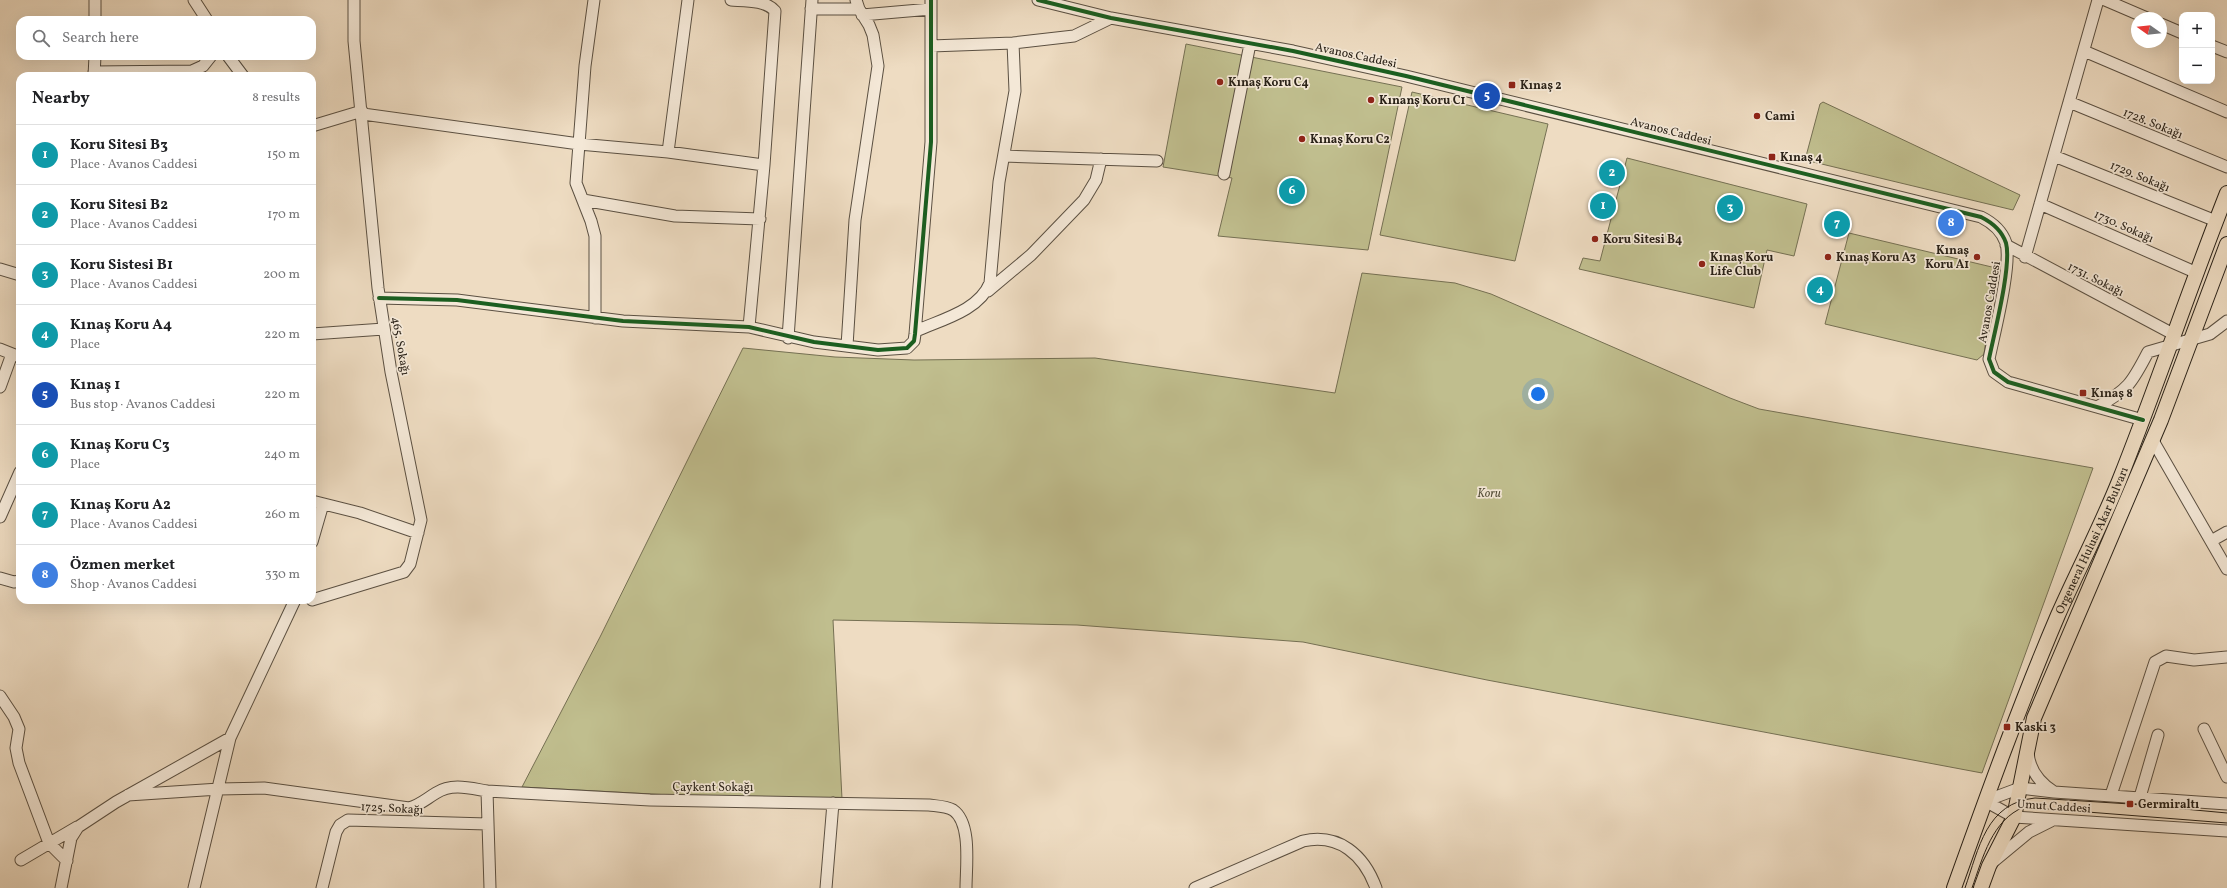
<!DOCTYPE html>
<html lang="en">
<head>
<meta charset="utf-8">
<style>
	body { margin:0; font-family:Vollkorn,serif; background:#f6f6f6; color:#202124 }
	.controls { position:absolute; right:12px; top:12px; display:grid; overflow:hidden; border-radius:8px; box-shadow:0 4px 16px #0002 }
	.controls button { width:36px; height:36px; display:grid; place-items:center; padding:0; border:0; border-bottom:1px solid #e0e0e0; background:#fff; color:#202124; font:20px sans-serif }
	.compass { position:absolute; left:2131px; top:12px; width:36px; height:36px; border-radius:50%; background:#fff; box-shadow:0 4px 16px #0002; rotate:285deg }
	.you { position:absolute; left:1538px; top:394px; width:14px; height:14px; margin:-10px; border:3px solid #fff; border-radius:50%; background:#1a73e8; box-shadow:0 0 0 6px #1a73e833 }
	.badge { display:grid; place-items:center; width:26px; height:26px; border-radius:50%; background:#7c3aed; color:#fff; font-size:13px; font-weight:700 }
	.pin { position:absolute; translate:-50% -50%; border:2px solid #fff; box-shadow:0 1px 4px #0006 }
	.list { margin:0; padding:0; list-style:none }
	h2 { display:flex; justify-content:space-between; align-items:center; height:52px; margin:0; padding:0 16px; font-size:17px }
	h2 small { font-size:13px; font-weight:400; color:#757577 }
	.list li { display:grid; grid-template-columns:26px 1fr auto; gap:12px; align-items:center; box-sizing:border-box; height:60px; padding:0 16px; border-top:1px solid #e0e0e0 }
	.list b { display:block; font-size:15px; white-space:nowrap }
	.list p { margin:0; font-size:13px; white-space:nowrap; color:#757577 }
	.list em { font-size:13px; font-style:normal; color:#757577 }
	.icon { flex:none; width:22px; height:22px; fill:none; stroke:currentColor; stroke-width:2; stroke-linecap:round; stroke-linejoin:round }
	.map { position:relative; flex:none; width:2227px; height:888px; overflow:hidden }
	.search { position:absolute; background:#fff; box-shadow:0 4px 16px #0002; left:16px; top:16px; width:300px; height:44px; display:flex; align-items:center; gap:10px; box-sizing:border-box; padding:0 14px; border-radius:12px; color:#757577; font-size:15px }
	.panel { position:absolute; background:#fff; box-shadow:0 4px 16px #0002; left:16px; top:72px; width:300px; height:532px; border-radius:12px }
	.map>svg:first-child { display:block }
	.green { fill:#c0be8e; stroke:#757053 }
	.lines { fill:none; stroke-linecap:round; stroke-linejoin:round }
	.minor-casing { stroke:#5b5042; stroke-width:13 }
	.major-casing { stroke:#2a2218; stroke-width:16 }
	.minor { stroke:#f4e8d7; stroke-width:11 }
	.major { stroke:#eedcc2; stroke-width:14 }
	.tram { stroke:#2a2218; stroke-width:1 }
	.cycleway-casing { stroke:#f4e8d7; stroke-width:6 }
	.cycleway { stroke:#1b5e20; stroke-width:4 }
	.poi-dot { fill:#8f2418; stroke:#f4e8d7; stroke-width:1.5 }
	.labels { text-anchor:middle; stroke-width:3.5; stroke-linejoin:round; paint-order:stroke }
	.street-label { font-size:12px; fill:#2a2218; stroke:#f4e8d7 }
	.poi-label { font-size:12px; font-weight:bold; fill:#2a2218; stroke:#f4e8d7; text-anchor:start }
	.park-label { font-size:12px; font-style:italic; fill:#57513b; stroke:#f4e8d7 }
</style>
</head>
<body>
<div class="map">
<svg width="2227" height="888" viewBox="0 0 2227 888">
	<rect width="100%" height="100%" fill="#eedcc2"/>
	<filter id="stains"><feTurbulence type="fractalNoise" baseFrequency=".005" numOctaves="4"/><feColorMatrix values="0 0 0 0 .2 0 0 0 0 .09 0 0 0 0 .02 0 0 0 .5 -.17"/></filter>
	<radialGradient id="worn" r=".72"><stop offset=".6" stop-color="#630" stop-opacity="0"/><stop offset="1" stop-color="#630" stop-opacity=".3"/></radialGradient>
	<path class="green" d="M1186,44L1402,87L1368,250L1218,236L1232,178L1163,167Z
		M1412,92L1548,124L1515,261L1380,235Z
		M1823,102L2020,195L2013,210L1805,160L1820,104Z
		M1627,158L1807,204L1794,256L1767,250L1754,308L1579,269L1583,258L1600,261Z
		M1849,233L1996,268L1984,354L1977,360L1825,324Z
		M1362,273L1455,283L1491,294L1730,398L1759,409L2093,468L1982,773L1487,680L1303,642L1077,625L833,620L842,799L727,798L522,787L600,637L743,348L835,357L914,360L1095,358L1335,393Z"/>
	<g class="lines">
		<defs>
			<path id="minor" d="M95,0V20
				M194,0L207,20
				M594,0L585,66L576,183L591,221L595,236V318
				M731,0C744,1 766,0 775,11L764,165L749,327
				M1038,0L1111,18L1293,51L1406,76L1981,217C1993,223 2002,231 2006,243C2012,265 1994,334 1989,359L1994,372L2008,382L2143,420
				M2105,0L2147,18
				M811,9H859
				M862,15L931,9
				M2161,24L2182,33
				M931,46L1013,43L1074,36L1111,18
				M2212,46L2227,52
				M2084,51L2227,112
				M228,56L243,76
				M94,72L192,71L203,66L211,56
				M94,76L95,56
				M2069,102L2227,167
				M363,114L579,144L668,152L764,165
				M312,126L362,111
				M668,152L688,0
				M1004,156L1157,161
				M2054,156L2216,221
				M1224,174L1250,44
				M583,200L675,216L760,219
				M2040,204L2197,273
				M2006,245L2175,335
				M2025,257L2098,0
				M0,269L20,275
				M988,291L1031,255L1084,200L1096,180L1101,159
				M379,298L457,300L623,321L749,327L814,342L878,350L907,348L914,341L915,334L931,142V0
				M916,331C940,320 979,311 990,283L999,182L1015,91L1013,43
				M312,334L384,329
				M788,338L812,0
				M847,346L855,220L878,66L873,35L869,25L859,9L856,0
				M0,349L20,357
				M0,387L12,354
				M2097,407C2128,390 2132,383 2148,352L2210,334L2227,321
				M2152,439L2227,569
				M312,501L360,513L418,533
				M0,517L20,472
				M2211,541L2227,532
				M312,542L323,504
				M0,578L14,582L20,581
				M312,600L404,572L410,564L421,520L391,372L378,288L354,41V0
				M0,696L14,717L19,729L16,748L19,763L49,843L67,861
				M2204,729L2227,777
				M2028,752C2029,769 2040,783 2054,792
				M128,795L219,789L264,788L409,808C420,805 426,799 436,793C452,783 469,788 487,791
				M2111,795L2155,662L2166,656L2194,660L2227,657
				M2140,797L2158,735
				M1985,801L2014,817L2227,831
				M1985,801L2020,788L2054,792L2227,804
				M21,860L77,827
				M1994,861L2029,832L2051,821
				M61,888L71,838L78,827L116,802L230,738
				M194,888L230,738L295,600
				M322,888L336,832L340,825L348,820L487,824
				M490,888L487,791L650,800L929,805C936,806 946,806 953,810C972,823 966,867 966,888
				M826,888L833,803
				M1195,888L1303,841C1339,833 1364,855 1376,888"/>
			<g id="major">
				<path id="s1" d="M1954,888C1987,796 2020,704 2058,615C2078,570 2101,526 2119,481C2157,386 2189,289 2227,193"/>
				<path d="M1981,888L1989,866L2014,817L2034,718L2161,420L2227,244"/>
			</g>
		</defs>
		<use href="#minor" class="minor-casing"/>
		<use href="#major" class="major-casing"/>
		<use href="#minor" class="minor"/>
		<use href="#major" class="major"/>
		<path class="tram" d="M1965,888C1979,848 1986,803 2035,798L2130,804L2227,813
			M1972,888C1983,857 1992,820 2024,807L2227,823"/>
		<defs>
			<path id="cycleway" d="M1038,0L1111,18L1293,51L1406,76L1981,217C1993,223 2002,231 2006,243C2012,265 1994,334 1989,359L1994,372L2008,382L2143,420
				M379,298L457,300L623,321L749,327L814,342L878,350L907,348L914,341L915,334L931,142V0"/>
		</defs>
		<use href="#cycleway" class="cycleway-casing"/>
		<use href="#cycleway" class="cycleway"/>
	</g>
	<g class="poi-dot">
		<circle cx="1220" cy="82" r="4"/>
		<rect x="1508" y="81" width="8" height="8" rx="2"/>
		<circle cx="1371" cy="100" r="4"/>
		<circle cx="1757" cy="116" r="4"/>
		<circle cx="1302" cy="139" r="4"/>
		<rect x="1768" y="153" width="8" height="8" rx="2"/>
		<circle cx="1595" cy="239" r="4"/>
		<circle cx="1828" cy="257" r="4"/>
		<circle cx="1977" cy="257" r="4"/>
		<circle cx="1702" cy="264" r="4"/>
		<rect x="2079" y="389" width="8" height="8" rx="2"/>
		<rect x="2003" y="723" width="8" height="8" rx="2"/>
		<rect x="2126" y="800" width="8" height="8" rx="2"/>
	</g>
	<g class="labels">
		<g class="street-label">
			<text transform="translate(1356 55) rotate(12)" y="4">Avanos Caddesi</text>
			<text transform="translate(2153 123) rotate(22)" y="4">1728. Sokağı</text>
			<text transform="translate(1671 131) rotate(14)" y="4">Avanos Caddesi</text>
			<text transform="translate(2140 176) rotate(22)" y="4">1729. Sokağı</text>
			<text transform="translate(2124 226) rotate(24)" y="4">1730. Sokağı</text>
			<text transform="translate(2096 279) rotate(27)" y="4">1731. Sokağı</text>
			<text transform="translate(1989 302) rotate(-80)" y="4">Avanos Caddesi</text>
			<text transform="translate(401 346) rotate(80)" y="4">465. Sokağı</text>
			<text dy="4" stroke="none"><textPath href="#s1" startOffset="374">Orgeneral Hulusi Akar Bulvarı</textPath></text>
			<text x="713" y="791">Çaykent Sokağı</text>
			<text transform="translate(2054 806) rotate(4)" y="4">Umut Caddesi</text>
			<text transform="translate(392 808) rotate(3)" y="4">1725. Sokağı</text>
		</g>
		<g class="poi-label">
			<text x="1228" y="86">Kınaş Koru C4</text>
			<text x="1520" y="89">Kınaş 2</text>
			<text x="1379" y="104">Kınanş Koru C1</text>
			<text x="1765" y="120">Cami</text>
			<text x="1310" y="143">Kınaş Koru C2</text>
			<text x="1780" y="161">Kınaş 4</text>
			<text x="1603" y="243">Koru Sitesi B4</text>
			<text x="1969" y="254" text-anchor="end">Kınaş<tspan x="1969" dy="14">Koru A1</tspan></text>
			<text x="1710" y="261">Kınaş Koru<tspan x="1710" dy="14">Life Club</tspan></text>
			<text x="1836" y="261">Kınaş Koru A3</text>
			<text x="2091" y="397">Kınaş 8</text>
			<text x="2015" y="731">Kaski 3</text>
			<text x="2138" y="808">Germiraltı</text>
		</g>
		<g class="park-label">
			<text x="1489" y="497">Koru</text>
		</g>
	</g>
	<rect width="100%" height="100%" filter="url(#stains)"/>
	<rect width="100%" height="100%" fill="url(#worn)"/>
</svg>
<div class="controls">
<button>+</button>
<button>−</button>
</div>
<svg class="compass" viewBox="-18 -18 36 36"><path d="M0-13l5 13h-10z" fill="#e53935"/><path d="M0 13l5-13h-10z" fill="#757577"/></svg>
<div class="you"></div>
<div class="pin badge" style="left:1603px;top:206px;background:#0f9aa8">1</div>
<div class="pin badge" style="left:1612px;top:173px;background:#0f9aa8">2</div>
<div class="pin badge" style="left:1730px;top:208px;background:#0f9aa8">3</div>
<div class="pin badge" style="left:1820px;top:290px;background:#0f9aa8">4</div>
<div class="pin badge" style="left:1487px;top:96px;background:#1a4fb4">5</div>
<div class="pin badge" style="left:1292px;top:191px;background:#0f9aa8">6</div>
<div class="pin badge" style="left:1837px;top:224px;background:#0f9aa8">7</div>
<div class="pin badge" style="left:1951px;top:223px;background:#3f7fe0">8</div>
<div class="search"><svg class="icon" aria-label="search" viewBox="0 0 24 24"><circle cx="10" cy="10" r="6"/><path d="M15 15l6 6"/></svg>Search here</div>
<section class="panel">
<h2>Nearby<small>8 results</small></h2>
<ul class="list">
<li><span class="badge" style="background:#0f9aa8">1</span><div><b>Koru Sitesi B3</b><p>Place · Avanos Caddesi</p></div><em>150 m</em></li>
<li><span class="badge" style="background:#0f9aa8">2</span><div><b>Koru Sitesi B2</b><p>Place · Avanos Caddesi</p></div><em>170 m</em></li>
<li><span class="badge" style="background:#0f9aa8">3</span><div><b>Koru Sistesi B1</b><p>Place · Avanos Caddesi</p></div><em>200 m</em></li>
<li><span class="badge" style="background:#0f9aa8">4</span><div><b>Kınaş Koru A4</b><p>Place</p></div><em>220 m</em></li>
<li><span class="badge" style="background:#1a4fb4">5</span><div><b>Kınaş 1</b><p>Bus stop · Avanos Caddesi</p></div><em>220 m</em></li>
<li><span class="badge" style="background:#0f9aa8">6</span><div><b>Kınaş Koru C3</b><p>Place</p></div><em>240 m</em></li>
<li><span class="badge" style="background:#0f9aa8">7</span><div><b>Kınaş Koru A2</b><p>Place · Avanos Caddesi</p></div><em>260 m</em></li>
<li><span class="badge" style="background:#3f7fe0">8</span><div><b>Özmen merket</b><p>Shop · Avanos Caddesi</p></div><em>330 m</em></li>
</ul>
</section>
</div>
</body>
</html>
